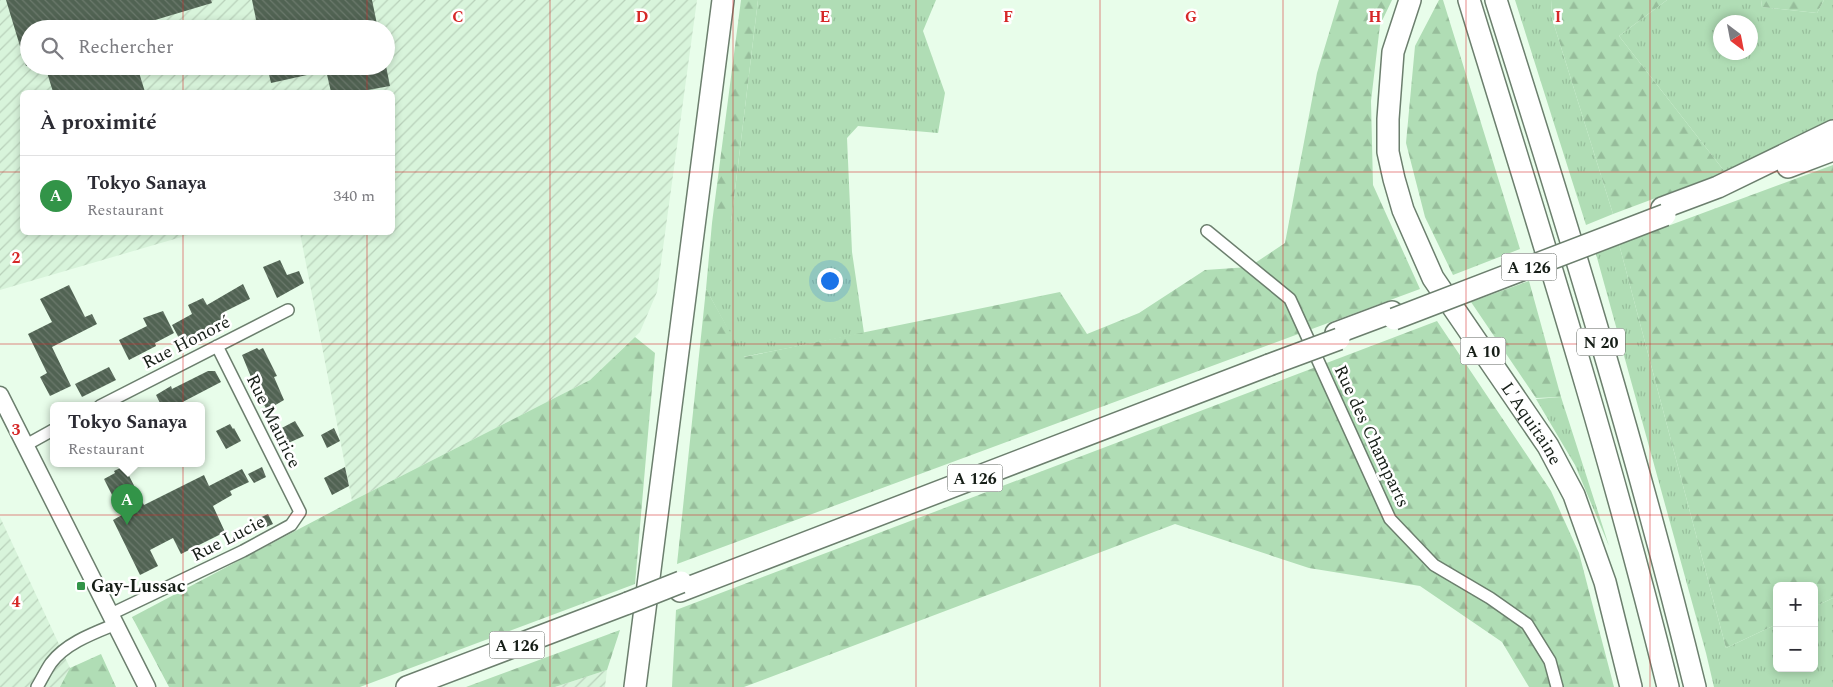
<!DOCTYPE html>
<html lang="fr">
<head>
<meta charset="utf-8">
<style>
	body { margin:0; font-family:Spectral,serif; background:#f2f2f3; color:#2b2b33 }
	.controls { position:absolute; right:15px; bottom:15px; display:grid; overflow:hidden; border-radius:8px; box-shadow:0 2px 8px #0003 }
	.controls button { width:45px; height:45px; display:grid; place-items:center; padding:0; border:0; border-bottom:1px solid #e1e1e2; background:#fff; color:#2b2b33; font:25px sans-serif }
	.compass { position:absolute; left:1713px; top:15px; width:45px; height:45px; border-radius:50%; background:#fff; box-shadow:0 2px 8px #0003; rotate:148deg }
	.you { position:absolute; left:829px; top:280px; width:18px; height:18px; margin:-12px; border:4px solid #fff; border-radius:50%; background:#1a73e8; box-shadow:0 0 0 8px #1a73e833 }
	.badge { display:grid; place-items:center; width:32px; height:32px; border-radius:50%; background:#329448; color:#fff; font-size:16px; font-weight:700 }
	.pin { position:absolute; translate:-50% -41px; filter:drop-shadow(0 1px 2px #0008) }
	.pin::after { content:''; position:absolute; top:26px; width:18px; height:15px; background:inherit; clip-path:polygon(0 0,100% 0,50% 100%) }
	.popup { position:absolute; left:50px; top:402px; width:155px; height:65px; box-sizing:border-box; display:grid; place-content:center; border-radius:8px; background:#fff; filter:drop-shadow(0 1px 4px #0005); font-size:16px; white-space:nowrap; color:#7c7c81 }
	.popup b { font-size:19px; color:#2b2b33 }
	.popup::after { content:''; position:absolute; left:50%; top:100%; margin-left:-10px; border:10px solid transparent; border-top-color:#fff }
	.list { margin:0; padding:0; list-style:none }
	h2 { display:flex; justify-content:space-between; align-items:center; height:65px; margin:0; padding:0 20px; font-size:21px }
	h2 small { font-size:16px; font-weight:400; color:#7c7c81 }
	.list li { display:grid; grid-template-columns:32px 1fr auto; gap:15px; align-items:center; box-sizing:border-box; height:80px; padding:0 20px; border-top:1px solid #e1e1e2 }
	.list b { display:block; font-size:19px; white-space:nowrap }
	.list p { margin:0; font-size:16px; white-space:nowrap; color:#7c7c81 }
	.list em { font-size:16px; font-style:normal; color:#7c7c81 }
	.icon { flex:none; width:28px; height:28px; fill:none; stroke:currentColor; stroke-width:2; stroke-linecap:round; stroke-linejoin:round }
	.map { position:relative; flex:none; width:1833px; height:687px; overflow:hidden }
	.search { position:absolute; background:#fff; box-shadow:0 2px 8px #0003; left:20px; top:20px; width:375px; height:55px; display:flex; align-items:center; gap:12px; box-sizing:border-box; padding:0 18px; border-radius:28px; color:#7c7c81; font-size:19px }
	.panel { position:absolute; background:#fff; box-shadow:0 2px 8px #0003; left:20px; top:90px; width:375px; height:145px; border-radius:8px }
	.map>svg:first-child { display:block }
	.industrial { fill:url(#industrial-furrows); fill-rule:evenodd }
	.grass { fill:url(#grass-tufts); fill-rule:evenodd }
	.forest { fill:url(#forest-firs) }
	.building { fill:url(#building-back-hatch) }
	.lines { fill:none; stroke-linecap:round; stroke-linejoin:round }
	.street-casing { stroke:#6c7f6e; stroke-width:14 }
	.secondary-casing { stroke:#6c7f6e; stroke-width:19 }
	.highway-casing { stroke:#6c7f6e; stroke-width:24 }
	.street { stroke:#fff; stroke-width:11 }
	.secondary { stroke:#fff; stroke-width:16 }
	.highway { stroke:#fff; stroke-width:21 }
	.highway-bridge-casing { stroke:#6c7f6e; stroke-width:24; stroke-linecap:butt }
	.highway-bridge { stroke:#fff; stroke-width:21 }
	.grid { fill:none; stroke:#d62828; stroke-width:1; stroke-opacity:0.55 }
	.poi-dot { fill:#329448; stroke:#fff; stroke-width:2 }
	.labels { text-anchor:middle; stroke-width:5; stroke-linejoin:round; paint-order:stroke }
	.shield { fill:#fff; stroke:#5c625d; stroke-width:1 }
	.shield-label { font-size:16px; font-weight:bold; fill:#161e17 }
	.street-label { font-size:18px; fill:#161e17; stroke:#fff }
	.poi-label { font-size:18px; font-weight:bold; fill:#161e17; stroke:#fff; text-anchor:start }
	.grid-label { font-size:16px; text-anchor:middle; font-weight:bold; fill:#d62828; stroke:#fff; stroke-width:5; stroke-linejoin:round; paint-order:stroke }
</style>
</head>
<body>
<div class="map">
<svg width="1833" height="687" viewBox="0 0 1833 687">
	<defs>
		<pattern id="industrial-furrows" width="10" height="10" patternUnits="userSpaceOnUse" patternTransform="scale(1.25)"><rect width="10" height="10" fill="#d8f4db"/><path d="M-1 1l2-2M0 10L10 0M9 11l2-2" fill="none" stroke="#b9d1bb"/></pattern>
		<pattern id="grass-tufts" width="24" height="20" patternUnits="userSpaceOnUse" patternTransform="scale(1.25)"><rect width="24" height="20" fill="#b0ddb5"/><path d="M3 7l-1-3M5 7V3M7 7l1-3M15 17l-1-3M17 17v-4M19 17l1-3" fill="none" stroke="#97bd9b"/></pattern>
		<pattern id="forest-firs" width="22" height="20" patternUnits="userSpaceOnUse" patternTransform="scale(1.25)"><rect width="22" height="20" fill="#b0ddb5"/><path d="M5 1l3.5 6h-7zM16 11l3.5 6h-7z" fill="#97bd9b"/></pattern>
		<pattern id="building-back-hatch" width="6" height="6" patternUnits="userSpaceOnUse" patternTransform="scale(1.25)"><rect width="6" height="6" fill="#516353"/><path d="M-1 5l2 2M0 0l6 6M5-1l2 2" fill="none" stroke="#6b796c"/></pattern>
	</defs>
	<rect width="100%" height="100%" fill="#e8fdea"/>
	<path class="industrial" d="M0,0H697L657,292L640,332L590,380L352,501L300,233L392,232V92H22V232L195,233L0,290ZM29,29H386V66H29Z
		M0,517L70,668L80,687H0Z
		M607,670L605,687H555Z"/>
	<path class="grass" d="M758,0H936L923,31L945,93L938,133L858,126L847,138L852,252L864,333L743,357L706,289L712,223H731Z
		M1515,0H1552L1551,15L1613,214L1586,225Z
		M1667,0H1761L1762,7L1817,13L1824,0H1833V119L1725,172L1619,36ZM1720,22H1750V52H1720Z
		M1619,244L1726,648L1777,624V668H1814V607L1833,598V687H1714L1706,653L1596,254Z
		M1561,397L1609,546L1575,465L1536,399Z"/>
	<path class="forest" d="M741,0H758L731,223H712Z
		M1339,0H1392L1380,25L1371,101L1373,185L1420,289L677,564L706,289L744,357L1060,292L1087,334L1139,313L1205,270L1249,267L1285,243L1317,73Z
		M1439,0H1443L1520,249L1453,275L1425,217L1406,143L1415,46Z
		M1552,0H1667L1619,36L1725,172L1613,214L1551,15Z
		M1761,0H1824L1817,13L1762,7Z
		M1833,165V598L1814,607V586H1777V624L1726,648L1619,244Z
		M1529,281L1561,397L1536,398L1471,302Z
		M1437,321L1551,491L1579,553L1614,687H1529L1502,642L1420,586L1309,568L1175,524L744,687H672L676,610Z
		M635,337L655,353L635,584L360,687H169L132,617L352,501L590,380Z
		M620,630L607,670L555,687H466Z
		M101,654L116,687H60L70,668Z"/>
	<path class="building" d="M6,0H211L212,3L125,29H29V66H26Z
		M252,0H372L378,29H258Z
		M45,66H137L145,92H53Z
		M267,66H325V71L271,83Z
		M325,66H386L390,86L357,92H331Z
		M280,260L287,275L299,271L304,283L277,298L263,267Z
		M243,284L250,299L224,312L227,317L213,323L214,326L181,342L172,325L192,314L188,305L203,298L207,305Z
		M69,285L85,317L92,314L97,324L52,347L71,386L50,396L40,377L47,373L28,334L52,322L40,299Z
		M163,311L174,333L155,343L156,346L129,360L119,340L147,326L143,318Z
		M257,348L259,350L263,348L277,376L274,377L284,400L267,410L258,394L242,355Z
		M109,367L116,380L82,397L75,384Z
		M208,371H215L221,382L175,406H168L166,403L161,405L156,395L171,386L172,389Z
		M295,421L304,436L286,444L278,430Z
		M230,424L233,429L234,428L241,441L226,449L216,431Z
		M334,428L340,441L327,448L321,435Z
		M124,466L144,505L204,475L209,486L242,469L249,482L230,491L232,495L213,506L225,532L181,554L173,538L150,550L158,566L140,575L113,520L122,515L104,479L115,473L114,471Z
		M262,467L266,477L254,483L248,474Z
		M345,467L349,486L332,495L324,478Z
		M268,514L273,524L262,529L257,519Z"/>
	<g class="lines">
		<defs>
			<path id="street" d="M1207,231L1290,299L1390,519L1434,565L1490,598L1527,624L1550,661L1557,687
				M100,406L288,310
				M26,445L53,430
				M111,614L243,551L291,525L300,512L217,346
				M37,687C42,679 46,670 51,663C66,643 94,633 116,624"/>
			<path id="secondary" d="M0,395L147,687"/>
			<g id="highway">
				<path id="s1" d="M1410,0L1393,52L1388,119V152L1394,179L1403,210L1433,278L1548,446L1574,495L1605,582L1631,687"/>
				<path d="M1469,0C1539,228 1611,455 1668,687"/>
				<path d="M1496,0C1568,227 1638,455 1695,687"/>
				<path d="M1788,167L1833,150"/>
				<path d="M1662,208L1718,187L1833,131"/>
				<path d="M1336,333L1392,312"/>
				<path d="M680,591L1269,365"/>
				<path d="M407,687L628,603"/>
				<path d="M635,687L723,0"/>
			</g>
		</defs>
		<use href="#street" class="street-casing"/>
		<use href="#secondary" class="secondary-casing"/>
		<use href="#highway" class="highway-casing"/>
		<use href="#street" class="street"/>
		<use href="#secondary" class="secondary"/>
		<use href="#highway" class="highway"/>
		<defs>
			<path id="highway-bridge" d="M1394,319L1665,215
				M1269,365L1339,339
				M628,603L681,582"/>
		</defs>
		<use href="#highway-bridge" class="highway-bridge-casing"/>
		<use href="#highway-bridge" class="highway-bridge"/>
	</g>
	<path class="grid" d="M183,0V29M367,0V29M550,0V687M733,0V687M916,0V687M1100,0V687M1283,0V687M1466,0V687M1650,0V687M183,66V92M367,66V92M0,172H22M392,172H1833M183,232V687M367,232V687M0,344H1833M0,515H1833"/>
	<rect class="poi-dot" x="76" y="581" width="10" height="10" rx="2.5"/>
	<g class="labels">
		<g class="shield">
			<rect x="1501.5" y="253.5" width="55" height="27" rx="4"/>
			<rect x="1577" y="328.5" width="48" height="27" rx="4"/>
			<rect x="1460.5" y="337.5" width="45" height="27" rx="4"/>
			<rect x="947.5" y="464.5" width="55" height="27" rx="4"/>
			<rect x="489.5" y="631.5" width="55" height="27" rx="4"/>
		</g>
		<g class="shield-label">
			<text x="1529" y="273">A 126</text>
			<text x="1601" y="348">N 20</text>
			<text x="1483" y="357">A 10</text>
			<text x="975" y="484">A 126</text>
			<text x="517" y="651">A 126</text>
		</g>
		<g class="street-label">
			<text transform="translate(186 342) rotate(-27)" y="6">Rue Honoré</text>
			<text transform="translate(274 421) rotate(64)" y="6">Rue Maurice</text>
			<text dy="6" stroke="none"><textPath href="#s1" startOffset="465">L'Aquitaine</textPath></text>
			<text transform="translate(1372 436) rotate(65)" y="6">Rue des Champarts</text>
			<text transform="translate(228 538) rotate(-27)" y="6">Rue Lucie</text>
		</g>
		<g class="poi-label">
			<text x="91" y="592">Gay-Lussac</text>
		</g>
	</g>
	<g class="grid-label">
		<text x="458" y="22">C</text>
		<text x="642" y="22">D</text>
		<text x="825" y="22">E</text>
		<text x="1008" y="22">F</text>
		<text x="1191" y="22">G</text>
		<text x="1375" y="22">H</text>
		<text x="1558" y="22">I</text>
		<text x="16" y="263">2</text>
		<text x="16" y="435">3</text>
		<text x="16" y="607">4</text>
	</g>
</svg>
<div class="controls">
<button>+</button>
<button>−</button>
</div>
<svg class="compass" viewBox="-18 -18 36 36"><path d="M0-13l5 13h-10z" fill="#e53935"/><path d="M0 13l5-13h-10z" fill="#7c7c81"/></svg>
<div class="you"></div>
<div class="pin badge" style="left:127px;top:525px">A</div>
<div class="popup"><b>Tokyo Sanaya</b>Restaurant</div>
<div class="search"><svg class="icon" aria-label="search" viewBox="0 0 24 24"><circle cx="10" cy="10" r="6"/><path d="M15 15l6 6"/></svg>Rechercher</div>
<section class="panel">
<h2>À proximité<small></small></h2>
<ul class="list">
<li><span class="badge">A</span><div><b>Tokyo Sanaya</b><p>Restaurant</p></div><em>340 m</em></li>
</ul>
</section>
</div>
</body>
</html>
